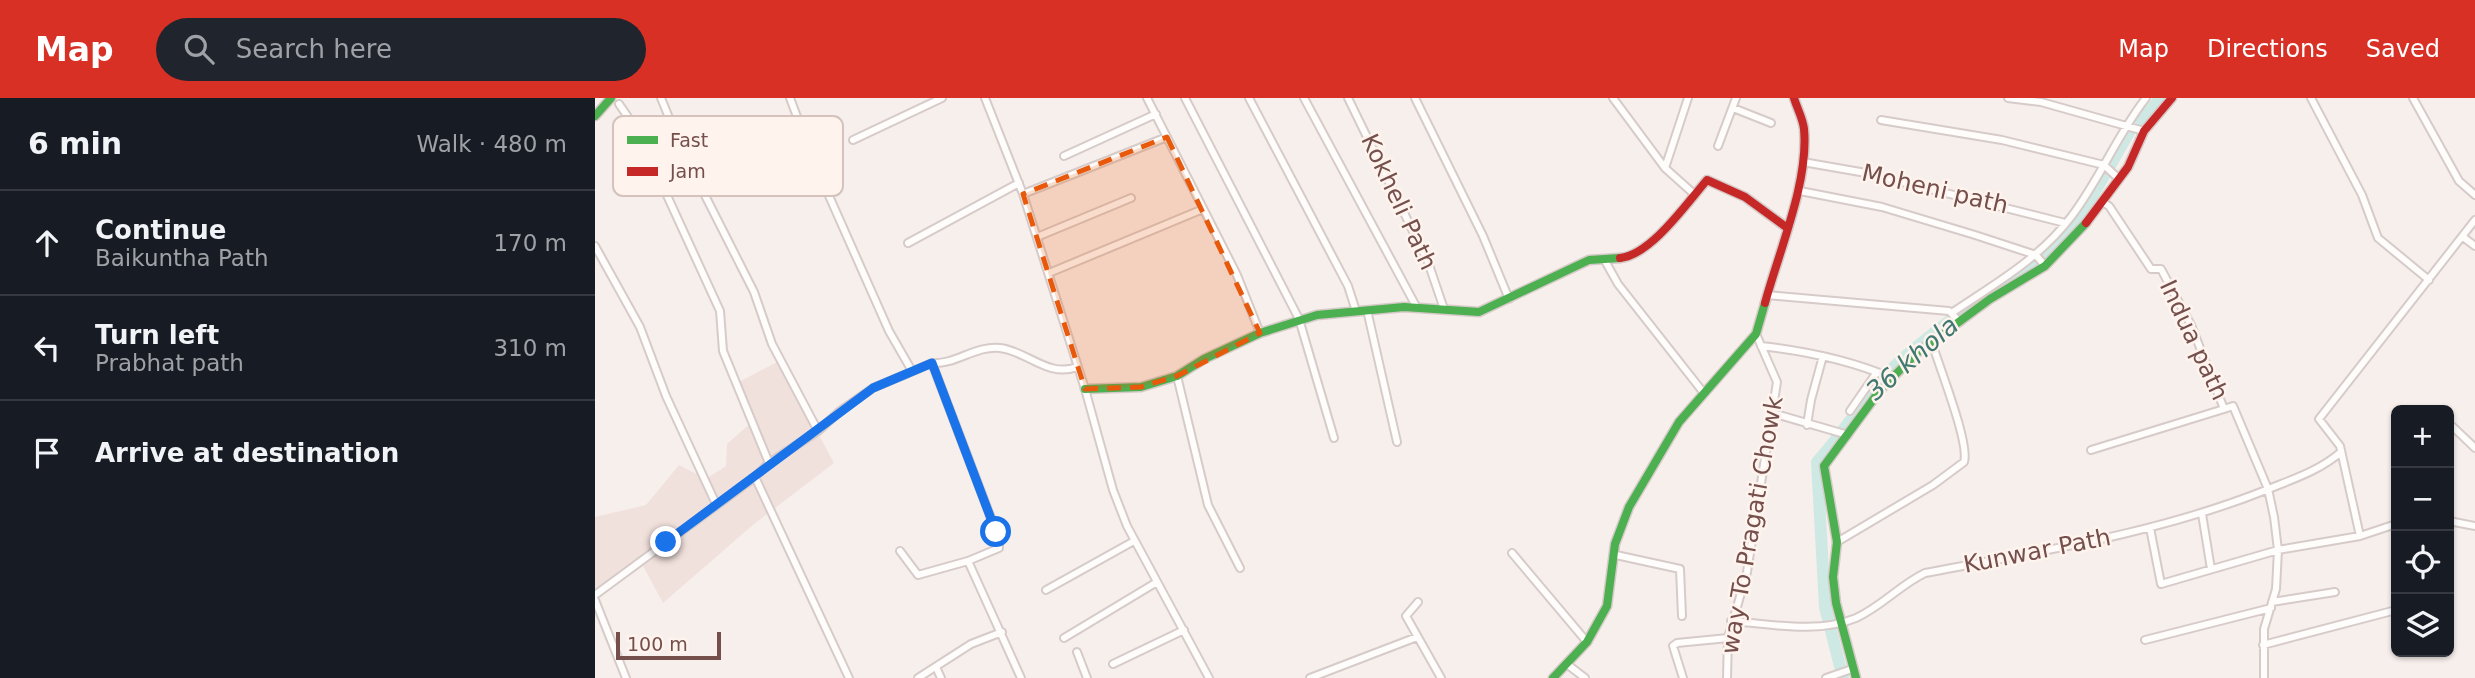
<!DOCTYPE html>
<html lang="en">
<head>
<meta charset="utf-8">
<style>
	body { margin:0; font-family:"DejaVu Sans",sans-serif; background:#20242c; color:#f1f3f6 }
	.controls { position:absolute; right:21px; bottom:21px; display:grid; overflow:hidden; border-radius:10px; box-shadow:0 2px 5px #0004 }
	.controls button { width:63px; height:63px; display:grid; place-items:center; padding:0; border:0; border-bottom:2px solid #363941; background:#171b24; color:#f1f3f6; font:35px sans-serif }
	.scale { position:absolute; left:21px; bottom:18px; width:105px; box-sizing:border-box; padding-left:7px; border:4px solid #744f4c; border-top:0; font-size:19px; line-height:24px; white-space:nowrap; color:#744f4c; -webkit-text-stroke:5px #fef3ed; paint-order:stroke }
	.stop { position:absolute; width:21px; height:21px; margin:-16px; border:5px solid #1a73e8; border-radius:50%; background:#fff }
	.stop.end { background:#1a73e8; border-color:#fff; box-shadow:0 2px 7px #0008 }
	.list { margin:0; padding:0; list-style:none }
	h2 { display:flex; justify-content:space-between; align-items:center; height:91px; margin:0; padding:0 28px; font-size:30px }
	h2 small { font-size:23px; font-weight:400; color:#9ea1a6 }
	.list li { display:grid; grid-template-columns:46px 1fr auto; gap:21px; align-items:center; box-sizing:border-box; height:105px; padding:0 28px; border-top:2px solid #363941 }
	.list b { display:block; font-size:26px; white-space:nowrap }
	.list p { margin:0; font-size:23px; white-space:nowrap; color:#9ea1a6 }
	.list em { font-size:23px; font-style:normal; color:#9ea1a6 }
	.icon { flex:none; width:38px; height:38px; fill:none; stroke:currentColor; stroke-width:2; stroke-linecap:round; stroke-linejoin:round }
	.map { position:relative; flex:none; width:1880px; height:580px; overflow:hidden }
	header { display:flex; align-items:center; gap:42px; box-sizing:border-box; height:98px; padding:0 35px; background:#d93025; color:#fff }
	header strong { font-size:33px }
	nav { display:flex; gap:38px; margin-inline-start:auto; font-size:24px }
	.search { width:490px; height:63px; background:#20242c; display:flex; align-items:center; gap:18px; box-sizing:border-box; padding:0 24px; border-radius:38px; color:#9ea1a6; font-size:26px }
	main { display:flex }
	aside { flex:1; background:#171b24 }
	.map>svg:first-child { display:block }
	.residential { fill:#f1e1dc }
	.lines { fill:none; stroke-linecap:round; stroke-linejoin:round }
	.river { stroke:#cee8e3; stroke-width:12 }
	.street-casing { stroke:#d6cbc8; stroke-width:10 }
	.fast-casing { stroke:#d6cac8; stroke-width:11 }
	.jam-casing { stroke:#d6cac8; stroke-width:11 }
	.street { stroke:#fefdfc; stroke-width:6 }
	.fast { stroke:#4caf50; stroke-width:8 }
	.jam { stroke:#c62828; stroke-width:8 }
	.route { stroke:#1a73e8; stroke-width:9 }
	.marked { fill:#e8590c; fill-opacity:0.2; stroke:#e8590c; stroke-width:5; stroke-dasharray:14 9; stroke-linejoin:round }
	.labels { text-anchor:middle; stroke-width:5; stroke-linejoin:round; paint-order:stroke }
	.street-label { font-size:24px; fill:#744f4c; stroke:#fef3ed }
	.water-label { font-size:26px; font-style:italic; fill:#407972; stroke:#fef3ed }
	.key { fill:#fef3ed; stroke:#d5c2bd; stroke-width:2 }
	.key-label { font-size:19px; fill:#744f4c }
</style>
</head>
<body>
<header>
<strong>Map</strong>
<div class="search"><svg class="icon" aria-label="search" viewBox="0 0 24 24"><circle cx="10" cy="10" r="6"/><path d="M15 15l6 6"/></svg>Search here</div>
<nav><a>Map</a><a>Directions</a><a>Saved</a></nav>
</header>
<main>
<aside>
<h2>6 min<small>Walk · 480 m</small></h2>
<ul class="list">
<li><svg class="icon" aria-label="ahead" viewBox="0 0 24 24"><path d="M12 20V5M6 11l6-6 6 6"/></svg><div><b>Continue</b><p>Baikuntha Path</p></div><em>170 m</em></li>
<li><svg class="icon" aria-label="left" viewBox="0 0 24 24"><path d="M17 20v-9H6M10 6l-5 5 5 5"/></svg><div><b>Turn left</b><p>Prabhat path</p></div><em>310 m</em></li>
<li><svg class="icon" aria-label="arrive" viewBox="0 0 24 24"><path d="M6 21V4h12l-3 4 3 4H6"/></svg><div><b>Arrive at destination</b></div></li>
</ul>
</aside>
<div class="map">
<svg width="1880" height="580" viewBox="0 0 1880 580">
	<rect width="100%" height="100%" fill="#f7efec"/>
	<path class="residential" d="M184,263L239,365L159,426L68,505L48,468L0,500V419L51,407L84,367L111,381L131,368L132,346L157,324L142,285Z"/>
	<g class="lines">
		<path class="river" d="M1543,26L1566,0
			M1248,580L1230,509L1222,364C1251,333 1271,295 1303,265C1330,241 1362,217 1392,196C1407,186 1424,179 1438,168C1483,132 1505,83 1534,35"/>
		<defs>
			<path id="street" d="M66,0L87,52L159,194L177,246L223,333
				M195,0L219,64L294,233L317,273
				M390,0L428,96L490,291L518,392L532,428L614,580
				M552,0L642,177L665,235
				M590,0L704,221L739,340
				M654,0L753,188L761,213
				M709,0L822,210
				M753,0L833,164L849,211
				M820,0L888,138L914,201
				M1018,0L1070,70L1099,96
				M1413,0L1446,4L1549,33
				M1716,0L1767,97L1783,140L1834,182
				M1818,0L1864,83L1880,97
				M24,6L42,32L125,213L128,253L174,365
				M1138,10L1176,25
				M1286,22L1407,42L1509,67L1524,81
				M258,42L347,0
				M1123,48L1141,0
				M469,58L561,16
				M1208,64L1271,75L1470,125
				M1070,70L1093,0
				M1205,93L1287,109L1380,137L1441,157L1450,168
				M428,96L572,39
				M1507,104L1514,108L1556,171H1566L1596,227L1629,311L1638,308L1673,391L1679,419L1683,452L1681,491L1669,531V580
				M442,139L536,100
				M1868,139L1880,148
				M313,145L424,85
				M0,148L45,229L71,298L121,406
				M1009,161L1023,186L1108,294
				M454,175L608,111
				M1172,197L1354,213L1365,224
				M772,212L802,344
				M1358,214C1401,185 1444,161 1476,119C1505,81 1522,37 1551,0
				M1166,248C1211,253 1255,262 1297,280
				M337,265L404,441V450L373,463L426,580
				M582,278L613,407L645,470
				M1255,313L1282,274
				M1177,315L1253,337
				M1212,327L1216,302L1228,258
				M1858,329L1880,350
				M1496,352L1629,311
				M160,379L254,580
				M1607,416L1616,471
				M1854,423L1880,428
				M1555,430L1566,486L1683,452L1765,438L1801,426
				M1765,438L1745,348L1724,321L1880,122
				M1242,444L1338,387L1369,364C1375,346 1344,268 1337,245
				M305,453L323,477L373,463
				M917,455L992,544
				M1021,457L1085,471L1087,518
				M451,492L539,443
				M0,497L160,379L174,365L223,333L245,313L278,290L337,265C360,267 381,247 405,250C432,253 453,280 482,269
				M0,502L31,580
				M823,504L811,518L846,580
				M1677,504L1740,494
				M1136,523C1176,526 1223,536 1261,520C1287,508 1305,487 1330,475C1446,453 1561,436 1671,392C1698,381 1724,373 1746,354
				M469,540L562,484
				M1550,542L1676,510
				M1668,547L1801,512
				M482,554L492,580
				M518,566L589,532
				M973,567L990,580
				M341,569L346,580
				M323,580L376,546L407,534
				M715,580L822,539
				M1088,580L1078,548L1082,545L1133,540
				M1132,580L1133,540L1152,474L1182,284L1161,236
				M1231,580L1257,571"/>
			<path id="fast" d="M0,18L16,0
				M490,291L546,289L582,278L609,261L665,235L722,217L809,209L884,214L994,162L1025,160
				M958,580L992,544L1012,508L1020,446L1034,409L1084,324L1161,236L1170,205
				M1261,580L1241,505L1238,479L1242,444L1229,368L1286,291L1323,254L1395,201L1450,168L1491,125"/>
			<path id="jam" d="M1491,125L1533,69L1549,33L1577,0
				M1025,160C1056,157 1092,105 1112,82L1150,99L1191,129
				M1170,205C1184,153 1214,84 1209,31C1208,21 1202,10 1199,0"/>
		</defs>
		<use href="#street" class="street-casing"/>
		<use href="#fast" class="fast-casing"/>
		<use href="#jam" class="jam-casing"/>
		<use href="#street" class="street"/>
		<use href="#fast" class="fast"/>
		<use href="#jam" class="jam"/>
	</g>
	<g class="lines">
		<path class="route" d="M71,444L278,290L337,265L401,434"/>
	</g>
	<path class="marked" d="M572,39L665,235L582,278L546,289L490,291L428,96Z"/>
	<g class="labels">
		<g class="street-label">
			<text transform="translate(1340 91) rotate(13)" y="8">Moheni path</text>
			<text transform="translate(804 104) rotate(65)" y="8">Kokheli Path</text>
			<text transform="translate(1599 242) rotate(65)" y="8">Indua path</text>
			<text transform="translate(1157 427) rotate(-80)" y="8">way To Pragati Chowk</text>
			<text transform="translate(1442 453) rotate(-11)" y="8">Kunwar Path</text>
		</g>
		<g class="water-label">
			<text transform="translate(1317 260) rotate(-41)" y="9">36 khola</text>
		</g>
	</g>
	<rect x="18" y="18" width="230" height="80" rx="10" class="key"/>
	<rect x="32" y="38" width="31" height="8" fill="#4caf50"/>
	<rect x="32" y="69" width="31" height="9" fill="#c62828"/>
	<g class="key-label">
		<text x="75" y="49">Fast</text>
		<text x="75" y="80">Jam</text>
	</g>
</svg>
<div class="controls">
<button>+</button>
<button>−</button>
<button><svg class="icon" aria-label="locate" viewBox="0 0 24 24"><circle cx="12" cy="12" r="6"/><path d="M12 2v4M12 18v4M2 12h4M18 12h4"/></svg></button>
<button><svg class="icon" aria-label="layers" viewBox="0 0 24 24"><path d="M12 4l9 5-9 5-9-5zM3 14l9 5 9-5"/></svg></button>
</div>
<div class="scale">100 m</div>
<div class="stop" style="left:401px;top:434px"></div>
<div class="stop end" style="left:71px;top:444px"></div>
</div>
</main>
</body>
</html>
